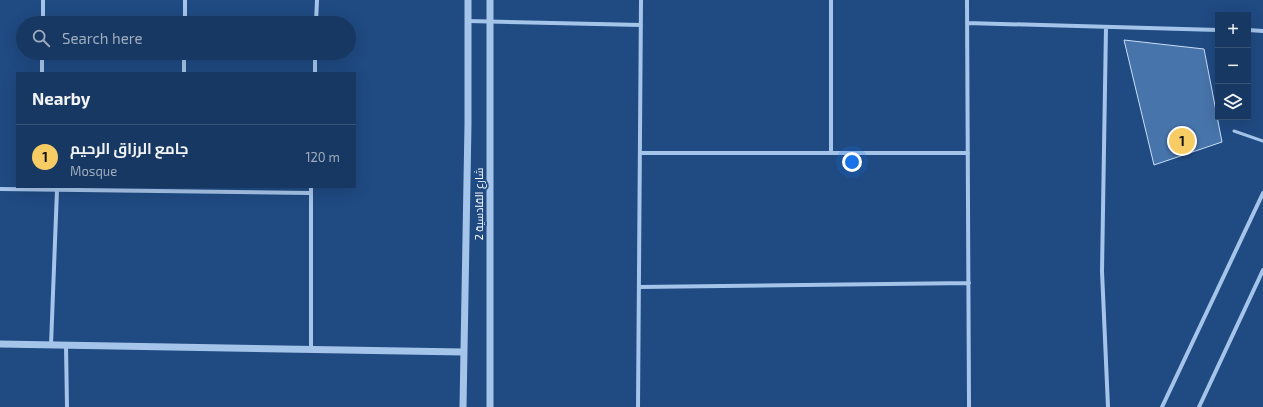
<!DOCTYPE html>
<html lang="en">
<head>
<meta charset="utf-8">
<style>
	body { margin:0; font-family:"Exo 2",Cairo,sans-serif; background:#203f68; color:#f1f3f6 }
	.controls { position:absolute; right:12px; top:12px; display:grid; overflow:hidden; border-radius:0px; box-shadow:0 4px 16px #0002 }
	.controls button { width:36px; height:36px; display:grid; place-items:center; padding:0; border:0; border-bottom:1px solid #365277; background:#173862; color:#f1f3f6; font:20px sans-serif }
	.you { position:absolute; left:852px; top:162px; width:14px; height:14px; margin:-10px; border:3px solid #fff; border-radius:50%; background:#1a73e8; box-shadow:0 0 0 6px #1a73e833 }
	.badge { display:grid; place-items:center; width:26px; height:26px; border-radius:50%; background:#f7cc65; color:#111; font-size:13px; font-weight:700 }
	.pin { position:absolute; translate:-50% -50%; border:2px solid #fff; box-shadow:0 1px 4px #0006 }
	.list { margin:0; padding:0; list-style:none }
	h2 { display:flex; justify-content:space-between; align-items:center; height:52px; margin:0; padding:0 16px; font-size:17px }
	h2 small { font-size:13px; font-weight:400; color:#9eacbe }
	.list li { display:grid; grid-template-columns:26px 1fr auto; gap:12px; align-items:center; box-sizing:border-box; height:64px; padding:0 16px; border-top:1px solid #365277 }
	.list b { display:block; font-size:15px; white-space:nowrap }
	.list p { margin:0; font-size:13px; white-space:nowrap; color:#9eacbe }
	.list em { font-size:13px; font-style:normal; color:#9eacbe }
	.icon { flex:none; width:22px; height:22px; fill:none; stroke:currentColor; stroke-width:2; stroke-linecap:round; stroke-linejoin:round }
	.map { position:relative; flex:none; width:1263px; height:407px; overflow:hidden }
	.search { position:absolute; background:#173862; box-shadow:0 4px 16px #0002; left:16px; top:16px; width:340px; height:44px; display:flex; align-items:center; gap:10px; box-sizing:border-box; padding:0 14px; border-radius:22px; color:#9eacbe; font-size:15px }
	.panel { position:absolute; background:#173862; box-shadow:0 4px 16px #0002; left:16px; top:72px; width:340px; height:116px; border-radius:0px }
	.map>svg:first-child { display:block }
	.building { fill:#4774ab; stroke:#c9def7 }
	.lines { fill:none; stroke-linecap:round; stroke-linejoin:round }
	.service { stroke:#a5c4e9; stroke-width:3 }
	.minor { stroke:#a5c4e9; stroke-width:4 }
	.tertiary { stroke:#a5c4e9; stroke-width:7 }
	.labels { text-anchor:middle; stroke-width:3.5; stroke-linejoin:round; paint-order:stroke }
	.street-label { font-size:11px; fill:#fff; stroke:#1f4a82 }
</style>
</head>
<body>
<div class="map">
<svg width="1263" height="407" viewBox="0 0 1263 407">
	<rect width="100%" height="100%" fill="#1f4a82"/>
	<path class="building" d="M1124,40L1204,49L1222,142L1154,165Z"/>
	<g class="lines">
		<path class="service" d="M1234,131L1263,141"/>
		<path class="minor" d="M967,0L969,407
			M468,21L641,25
			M43,23V0
			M185,23V0
			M316,23L317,0
			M967,23L1218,30
			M1106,27L1102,271L1108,407
			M1248,30L1263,31
			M42,73V53
			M184,73V53
			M315,73V53
			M640,153H968
			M831,153V0
			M0,189L311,193V349
			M311,193V187
			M639,287L969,283
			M51,345L57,190
			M66,345L67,407
			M638,407L641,0
			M1162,407L1263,193
			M1199,407L1263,270"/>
		<path class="tertiary" d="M490,0V407
			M0,344L463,352
			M463,407L468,124V0"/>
	</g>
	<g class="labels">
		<g class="street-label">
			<text transform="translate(479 204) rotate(-90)" y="4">شارع القادسية 2</text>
		</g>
	</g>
</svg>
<div class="controls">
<button>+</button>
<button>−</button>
<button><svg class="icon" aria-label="layers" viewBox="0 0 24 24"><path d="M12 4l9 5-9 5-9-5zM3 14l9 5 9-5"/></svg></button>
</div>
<div class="you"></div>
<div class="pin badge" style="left:1182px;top:141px">1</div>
<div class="search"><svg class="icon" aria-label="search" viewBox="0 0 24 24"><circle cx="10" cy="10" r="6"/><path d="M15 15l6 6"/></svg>Search here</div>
<section class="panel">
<h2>Nearby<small></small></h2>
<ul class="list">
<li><span class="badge">1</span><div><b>جامع الرزاق الرحيم</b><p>Mosque</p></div><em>120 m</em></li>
</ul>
</section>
</div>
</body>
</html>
